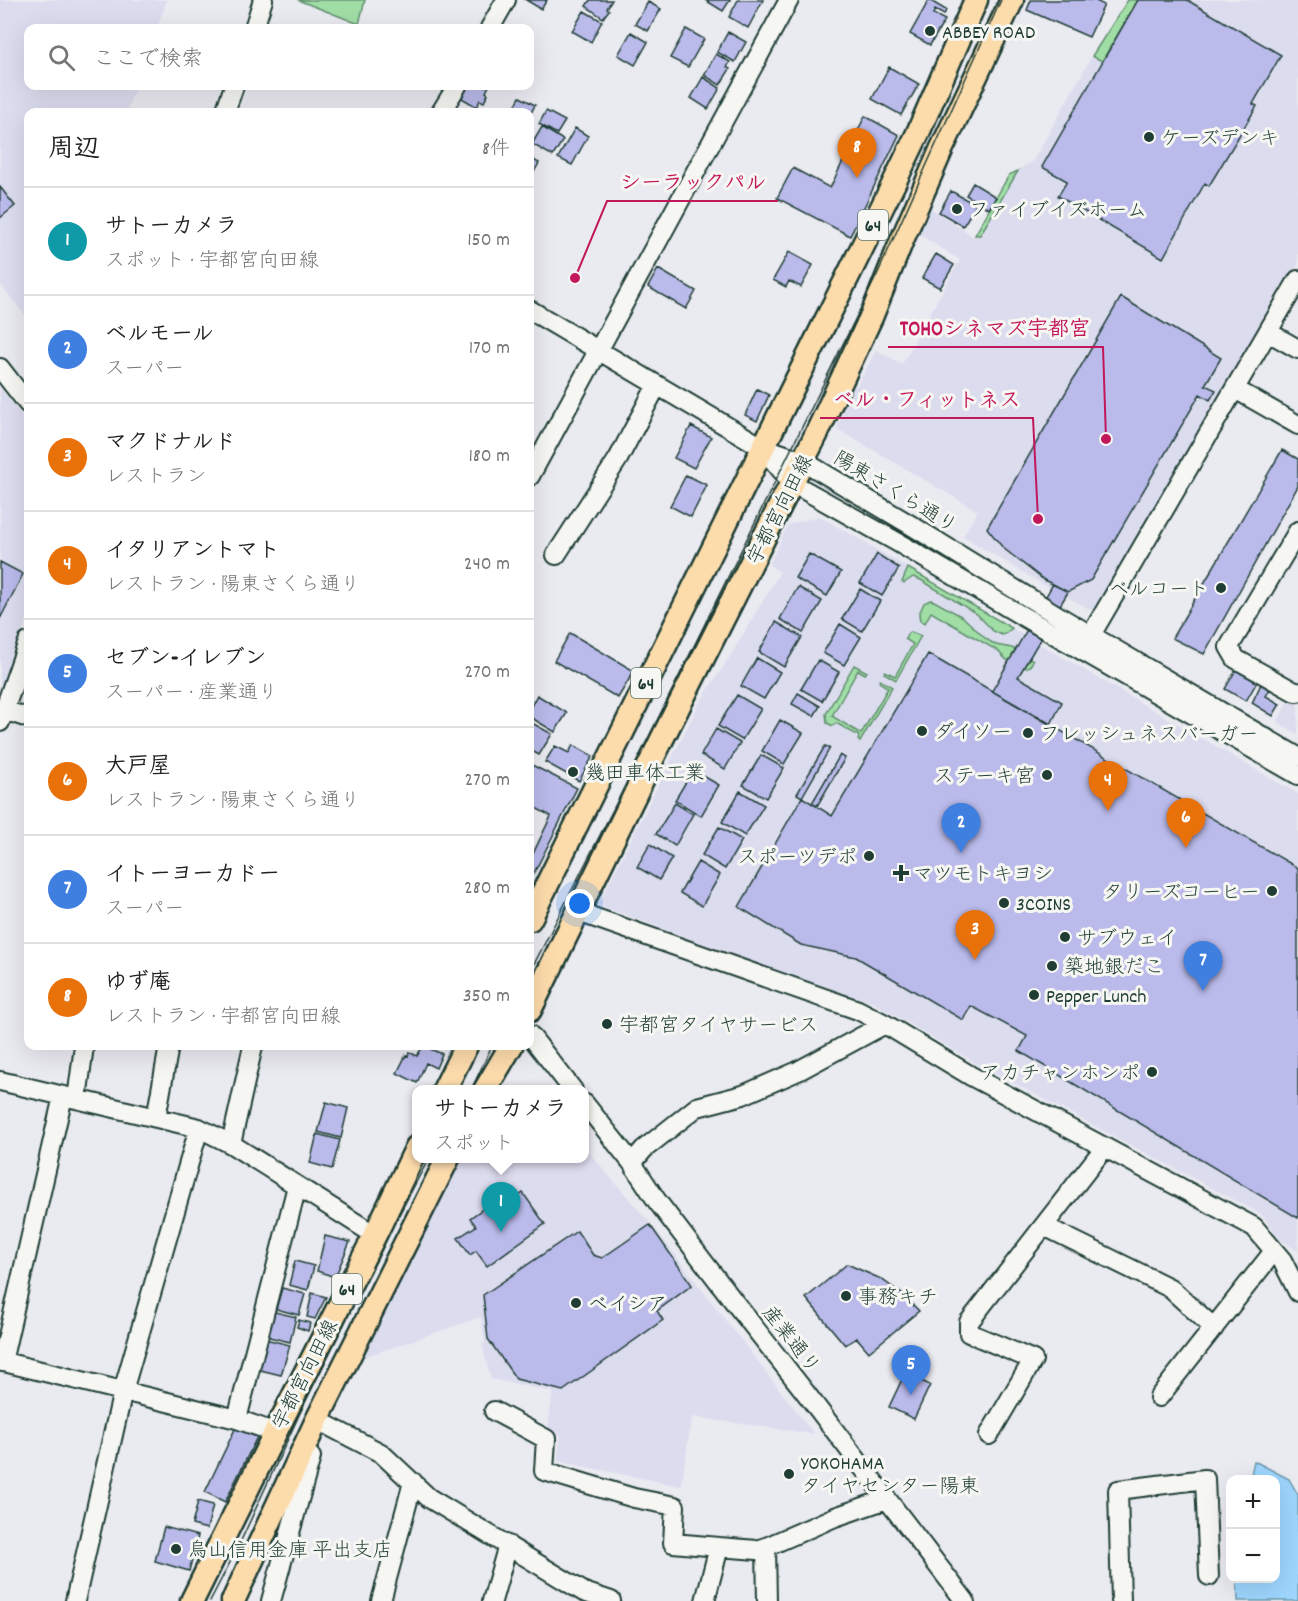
<!DOCTYPE html>
<html lang="ja">
<head>
<meta charset="utf-8">
<style>
	body { margin:0; font-family:Dekko,"Klee One",sans-serif; background:#f6f6f6; color:#222 }
	.controls { position:absolute; right:18px; bottom:18px; display:grid; overflow:hidden; border-radius:12px; box-shadow:0 6px 24px #0002 }
	.controls button { width:54px; height:54px; display:grid; place-items:center; padding:0; border:0; border-bottom:2px solid #e0e0e0; background:#fff; color:#222; font:30px sans-serif }
	.you { position:absolute; left:580px; top:904px; width:21px; height:21px; margin:-15px; border:4px solid #fff; border-radius:50%; background:#1a73e8; box-shadow:0 0 0 9px #1a73e833 }
	.badge { display:grid; place-items:center; width:39px; height:39px; border-radius:50%; background:#1f3d34; color:#fff; font-size:20px; font-weight:700 }
	.pin { position:absolute; translate:-50% -50px; filter:drop-shadow(0 2px 3px #0008) }
	.pin::after { content:''; position:absolute; top:32px; width:21px; height:18px; background:inherit; clip-path:polygon(0 0,100% 0,50% 100%) }
	.popup { position:absolute; left:412px; top:1085px; width:177px; height:78px; box-sizing:border-box; display:grid; place-content:center; border-radius:12px; background:#fff; filter:drop-shadow(0 2px 4px #0005); font-size:20px; white-space:nowrap; color:#767676 }
	.popup b { font-size:22px; color:#222 }
	.popup::after { content:''; position:absolute; left:50%; top:100%; margin-left:-12px; border:12px solid transparent; border-top-color:#fff }
	.list { margin:0; padding:0; list-style:none }
	h2 { display:flex; justify-content:space-between; align-items:center; height:78px; margin:0; padding:0 24px; font-size:26px }
	h2 small { font-size:20px; font-weight:400; color:#767676 }
	.list li { display:grid; grid-template-columns:39px 1fr auto; gap:18px; align-items:center; box-sizing:border-box; height:108px; padding:0 24px; border-top:2px solid #e0e0e0 }
	.list b { display:block; font-size:22px; white-space:nowrap }
	.list p { margin:0; font-size:20px; white-space:nowrap; color:#767676 }
	.list em { font-size:20px; font-style:normal; color:#767676 }
	.icon { flex:none; width:33px; height:33px; fill:none; stroke:currentColor; stroke-width:2; stroke-linecap:round; stroke-linejoin:round }
	.map { position:relative; flex:none; width:1298px; height:1601px; overflow:hidden }
	.search { position:absolute; background:#fff; box-shadow:0 6px 24px #0002; left:24px; top:24px; width:510px; height:66px; display:flex; align-items:center; gap:15px; box-sizing:border-box; padding:0 21px; border-radius:12px; color:#767676; font-size:22px }
	.panel { position:absolute; background:#fff; box-shadow:0 6px 24px #0002; left:24px; top:108px; width:510px; height:942px; border-radius:12px }
	.map>svg:first-child { display:block }
	.built { fill:#dcdcef }
	.green { fill:#a0dea6; stroke:#608e6d; stroke-width:1.5 }
	.water { fill:#9ed6fe; stroke:#6b99ad; stroke-width:1.5 }
	.building { fill:#babaeb; stroke:#1f3d34; stroke-width:1.5 }
	.lines { fill:none; stroke-linecap:round; stroke-linejoin:round }
	.minor-casing { stroke:#1f3d34; stroke-width:22 }
	.major-casing { stroke:#1f3d34; stroke-width:27 }
	.minor { stroke:#f6f6f2; stroke-width:18 }
	.major { stroke:#fddcac; stroke-width:22 }
	.tram { stroke:#1f3d34; stroke-width:1.5 }
	.poi-dot { fill:#1f3d34; stroke:#f6f6f2; stroke-width:2 }
	.labels { text-anchor:middle; stroke-width:6; stroke-linejoin:round; paint-order:stroke }
	.shield { fill:#f6f6f2; stroke:#60746d; stroke-width:1.5 }
	.shield-label { font-size:18px; font-weight:bold; fill:#1f3d34 }
	.poi-label { font-size:20px; fill:#1f3d34; stroke:#f6f6f2; text-anchor:start }
	.street-label { font-size:20px; fill:#1f3d34; stroke:#f6f6f2 }
	.leader { fill:none; stroke:#c2185b; stroke-width:2 }
	.callout-dot { fill:#c2185b; stroke:#f6f6f2; stroke-width:2 }
	.callout-label { font-size:21px; text-anchor:middle; font-weight:bold; fill:#c2185b; stroke:#f6f6f2; stroke-width:6; stroke-linejoin:round; paint-order:stroke }
</style>
</head>
<body>
<div class="map">
<svg width="1298" height="1601" viewBox="0 0 1298 1601">
	<rect width="100%" height="100%" fill="#eaeaf1"/>
	<filter id="ink" filterUnits="userSpaceOnUse"><feTurbulence type="fractalNoise" baseFrequency=".0167" numOctaves="2"/><feDisplacementMap in="SourceGraphic" scale="12" xChannelSelector="R" yChannelSelector="G"/><feConvolveMatrix kernelMatrix="1 2 1 2 8 2 1 2 1" color-interpolation-filters="sRGB"/></filter>
	<g filter="url(#ink)">
		<path class="built" d="M0,0H167L157,28H28V86H136L126,112H28V319L0,284Z
			M1128,0H1298V265L1097,613L1037,581L963,536L978,511L837,429L843,411L855,385L857,386L876,350L902,364L960,260L917,233L929,207L974,237L1009,175L1033,161L1096,49Z
			M0,387L28,424V616L0,693Z
			M819,516L1298,794V1251L1280,1239L1261,1214L979,1065L872,1002L795,977L598,905L700,702L729,658L780,572L769,565L788,525Z
			M1290,698L1298,702V734L1277,722Z
			M585,1148L651,1224L814,1434L692,1417L681,1486L557,1461L561,1435L547,1433L553,1392L491,1379L482,1345L485,1342L481,1317L364,1357L358,1354L461,1159L585,1158Z"/>
		<path class="green" d="M298,0H365L359,24Z
			M1128,0H1138L1102,61L1092,56Z
			M1018,171L980,235H975L1009,175Z
			M908,568L1012,628L1005,634L1002,635L993,631L977,614L921,580L913,577L904,583L902,582Z
			M930,600L934,601L963,617L986,639L996,645L1012,648L1031,659L1033,660C1028,678 1005,660 998,651L931,612L925,623L920,621L919,614L924,603Z
			M911,632L921,636L896,680L884,673L885,671L895,676L913,644L905,639L908,633Z
			M854,665L867,672L865,674L858,670L832,716L861,734L888,688L879,682L880,680L892,687L860,742L858,740L859,736L836,723L833,726L827,723L826,714Z"/>
		<path class="water" d="M1254,1461L1289,1479L1298,1495V1601H1238L1237,1579L1276,1578V1480L1250,1479Z"/>
		<path class="building" d="M526,0H547L541,9Z
			M590,0H612L607,8L609,10L603,18L586,6Z
			M705,0H730L723,11Z
			M738,0H763L748,28L729,17Z
			M929,0L946,10L944,15L935,10L933,14L945,20L930,45L910,34Z
			M1031,0H1094L1104,5L1089,37L1027,10Z
			M1138,0H1187L1281,55L1253,104L1257,106L1209,186L1205,183L1163,258L1058,196L1067,181L1042,167Z
			M648,2L661,9L648,31L635,24Z
			M584,11L602,21L591,42L572,31Z
			M686,29L704,39L688,67L670,58Z
			M631,32L648,42L635,65L618,55Z
			M728,32L746,42L735,62L717,52Z
			M716,54L730,62L727,67L730,69L720,85L704,75Z
			M889,67L919,84L901,115L872,99Z
			M703,77L720,88L708,109L691,98Z
			M467,86H489L486,92L488,94L484,102L480,100L477,107L460,97Z
			M520,97L535,105L530,115V112H512Z
			M546,111L565,121L557,134L539,124Z
			M865,116L899,135L850,236L777,198L793,168L830,188Z
			M542,127L563,140L553,156L532,144Z
			M575,128L588,136L572,165L558,158Z
			M530,158L539,163L530,179Z
			M973,183L996,197L989,209L966,195Z
			M0,187L15,206L0,218Z
			M951,191L976,205L963,226L939,212Z
			M789,252L813,265L801,287L789,281L786,287L773,280Z
			M936,254L954,265L940,288L922,278Z
			M658,269L696,291L686,309L648,287Z
			M1121,297L1221,358L1205,385L1216,390L1210,400L1200,394L1091,580L1068,592L1044,580L1003,548L987,528Z
			M757,389L769,395L757,421L745,415Z
			M691,426L711,437L694,468L674,458Z
			M1282,450L1298,459V486L1204,654L1172,638Z
			M686,475L707,485L691,517L670,506Z
			M809,554L841,572L827,596L795,578Z
			M877,554L899,568L882,596L860,583Z
			M0,562L23,574L0,619Z
			M1053,584L1068,592L1018,677L1062,702L1051,724L992,691Z
			M798,587L822,601L803,633L780,619Z
			M860,589L880,601L862,631L842,619Z
			M776,622L802,637L784,667L759,652Z
			M840,624L861,637L844,665L823,653Z
			M570,633L634,671L618,698L554,661Z
			M928,654L1298,868V1218L1019,1051L1027,1036L971,1006L963,1020L856,957L801,945L739,907L802,797L832,816Z
			M757,658L780,672L764,699L741,686Z
			M818,660L839,672L822,701L801,689Z
			M1237,668L1258,680L1246,701L1225,689Z
			M1261,684L1270,689L1266,696L1280,704L1273,716L1252,703Z
			M798,693L820,706L814,716L792,704Z
			M537,695L567,713L555,732L530,717V708Z
			M737,695L761,709L742,740L718,726Z
			M780,720L803,733L784,764L762,751Z
			M530,722L552,734L539,755L530,750Z
			M716,729L740,743L725,769L701,755Z
			M573,745L593,756L579,781L545,762L555,746L569,753Z
			M825,746L830,748L802,797L797,794Z
			M761,755L784,768L766,798L743,785Z
			M840,755L845,758L817,806L812,803Z
			M530,764L577,788L533,875L530,873V860L551,816L532,806L530,812Z
			M693,770L719,785L701,816L675,800Z
			M740,791L764,805L745,836L722,822Z
			M675,803L693,814L675,846L656,834Z
			M719,827L742,840L725,869L702,855Z
			M650,844L672,858L659,880L637,867Z
			M698,862L720,875L702,906L680,893Z
			M423,1046L442,1054L436,1068L426,1063L417,1083L397,1073L406,1055L408,1056L409,1052L417,1056Z
			M326,1102L348,1108L341,1138L318,1132Z
			M317,1134L340,1140L332,1169L310,1163Z
			M507,1192L513,1200L523,1193L545,1224L487,1266L476,1251L470,1255L458,1238L476,1226L470,1218Z
			M650,1225L692,1285L657,1311L663,1320L563,1391L516,1379L488,1339L483,1295L577,1231L593,1255L602,1258Z
			M325,1236L350,1242L335,1277L317,1271Z
			M295,1261L314,1266L308,1290L289,1285Z
			M847,1264L881,1279L902,1294L919,1311L869,1352L857,1338L845,1345L806,1298Z
			M282,1288L305,1294L299,1315L276,1309Z
			M312,1293L326,1297L315,1319L307,1317Z
			M271,1311L296,1317L290,1342L265,1336Z
			M299,1320L310,1323L308,1331L297,1327Z
			M265,1339L290,1345L281,1375L256,1369Z
			M905,1373L930,1385L914,1419L889,1407Z
			M236,1427L257,1437L225,1502L205,1492Z
			M198,1501L213,1505L207,1529L192,1525Z
			M164,1527L198,1536L189,1571L155,1561Z"/>
		<g class="lines">
			<defs>
				<path id="minor" d="M254,28L263,0
					M490,28L506,0
					M225,112L234,86
					M441,112L457,86
					M530,310L762,447L803,461L909,524L1065,620L1298,757
					M1268,332L1298,349
					M0,368L28,404
					M1235,389L1298,425
					M762,447L792,483L897,542L1024,617L1298,775
					M530,476L789,0
					M1298,531L1229,647L1236,659L1295,692H1298
					M556,555L618,459L657,385
					M1091,635L1298,280
					M4,710L28,718
					M0,722L28,642
					M579,910L587,915L858,1010L885,1024L971,1076L1254,1227L1282,1260L1298,1292
					M530,1035L573,1090
					M0,1081L199,1128L231,1144L375,1235
					M77,1099L84,1046
					M585,1104L632,1163L657,1201L735,1303L805,1392L965,1601
					M156,1118L169,1046
					M231,1144L253,1046
					M632,1163L644,1149L697,1107L743,1095L798,1071L885,1024
					M1044,1226L1170,1288L1214,1328
					M0,1361L237,1419L268,1430L276,1431
					M2,1362L63,1096
					M1159,1397L1274,1251
					M494,1411L546,1439L544,1471L634,1498L675,1506L673,1543L719,1547
					M237,1419L297,1186
					M317,1420L381,1453L429,1498L584,1592L611,1601
					M989,1435L1033,1360L969,1333V1322L1105,1147
					M766,1547L767,1601
					M75,1601L123,1391L199,1128
					M271,1601L311,1457L302,1453
					M381,1601L413,1482
					M492,1601L508,1545
					M705,1601L719,1547L757,1550L766,1547L835,1517L887,1499
					M1121,1601L1118,1490L1205,1479L1209,1576"/>
				<path id="major" d="M530,919L894,183L917,135L976,0
					M530,1010L662,739L816,435L872,315L902,240L942,148L1012,0
					M444,1090L466,1046
					M485,1090L511,1046
					M192,1601L276,1431L375,1235L417,1147
					M233,1601L317,1420L448,1158"/>
			</defs>
			<use href="#minor" class="minor-casing"/>
			<use href="#major" class="major-casing"/>
			<use href="#minor" class="minor"/>
			<use href="#major" class="major"/>
			<path class="tram" d="M530,972L621,794L877,275L1001,0
				M471,1090L492,1046
				M210,1601L238,1547L300,1413L383,1245L429,1158"/>
		</g>
	</g>
	<g class="poi-dot">
		<circle cx="930" cy="31" r="6"/>
		<circle cx="1149" cy="137" r="6"/>
		<circle cx="957" cy="209" r="6"/>
		<circle cx="1221" cy="588" r="6"/>
		<circle cx="922" cy="731" r="6"/>
		<circle cx="1028" cy="733" r="6"/>
		<circle cx="573" cy="772" r="6"/>
		<circle cx="1047" cy="775" r="6"/>
		<circle cx="869" cy="856" r="6"/>
		<path d="M898 864h6v6h6v6h-6v6h-6v-6h-6v-6h6z"/>
		<circle cx="1272" cy="891" r="6"/>
		<circle cx="1004" cy="903" r="6"/>
		<circle cx="1065" cy="937" r="6"/>
		<circle cx="1052" cy="966" r="6"/>
		<circle cx="1034" cy="995" r="6"/>
		<circle cx="607" cy="1024" r="6"/>
		<circle cx="1152" cy="1072" r="6"/>
		<circle cx="846" cy="1296" r="6"/>
		<circle cx="576" cy="1303" r="6"/>
		<circle cx="789" cy="1474" r="6"/>
		<circle cx="176" cy="1549" r="6"/>
	</g>
	<g class="labels">
		<g class="shield">
			<rect x="858" y="210" width="30" height="30" rx="4.5"/>
			<rect x="631" y="668" width="30" height="30" rx="4.5"/>
			<rect x="332" y="1274" width="30" height="30" rx="4.5"/>
		</g>
		<g class="shield-label">
			<text x="873" y="231">64</text>
			<text x="646" y="689">64</text>
			<text x="347" y="1295">64</text>
		</g>
		<g class="poi-label">
			<text x="942" y="38">ABBEY ROAD</text>
			<text x="1161" y="144">ケーズデンキ</text>
			<text x="969" y="216">ファイブイズホーム</text>
			<text x="1209" y="595" text-anchor="end">ベルコート</text>
			<text x="934" y="738">ダイソー</text>
			<text x="1040" y="740">フレッシュネスバーガー</text>
			<text x="585" y="779">幾田車体工業</text>
			<text x="1035" y="782" text-anchor="end">ステーキ宮</text>
			<text x="857" y="863" text-anchor="end">スポーツデポ</text>
			<text x="913" y="880">マツモトキヨシ</text>
			<text x="1260" y="898" text-anchor="end">タリーズコーヒー</text>
			<text x="1016" y="910">3COINS</text>
			<text x="1077" y="944">サブウェイ</text>
			<text x="1064" y="973">築地銀だこ</text>
			<text x="1046" y="1002">Pepper Lunch</text>
			<text x="619" y="1031">宇都宮タイヤサービス</text>
			<text x="1140" y="1079" text-anchor="end">アカチャンホンポ</text>
			<text x="858" y="1303">事務キチ</text>
			<text x="588" y="1310">ベイシア</text>
			<text x="801" y="1469">YOKOHAMA<tspan x="801" dy="23">タイヤセンター陽東</tspan></text>
			<text x="188" y="1556">烏山信用金庫 平出支店</text>
		</g>
		<g class="street-label">
			<text transform="translate(896 491) rotate(31)" y="7">陽東さくら通り</text>
			<text transform="translate(779 509) rotate(-63)" y="7">宇都宮向田線</text>
			<text transform="translate(792 1339) rotate(52)" y="7">産業通り</text>
			<text transform="translate(304 1374) rotate(-63)" y="7">宇都宮向田線</text>
		</g>
	</g>
	<path class="leader" d="M575 278L607 201H778M1106 439L1103 347H888M1038 519L1033 418H820"/>
	<g class="callout-dot">
		<circle cx="575" cy="278" r="6"/>
		<circle cx="1106" cy="439" r="6"/>
		<circle cx="1038" cy="519" r="6"/>
	</g>
	<g class="callout-label">
		<text x="693" y="189">シーラックパル</text>
		<text x="995" y="335">TOHOシネマズ宇都宮</text>
		<text x="927" y="406">ベル・フィットネス</text>
	</g>
</svg>
<div class="controls">
<button>+</button>
<button>−</button>
</div>
<div class="you"></div>
<div class="pin badge" style="left:501px;top:1232px;background:#0f9aa8">1</div>
<div class="popup"><b>サトーカメラ</b>スポット</div>
<div class="pin badge" style="left:961px;top:853px;background:#3f7fe0">2</div>
<div class="pin badge" style="left:975px;top:960px;background:#e8710a">3</div>
<div class="pin badge" style="left:1108px;top:811px;background:#e8710a">4</div>
<div class="pin badge" style="left:911px;top:1395px;background:#3f7fe0">5</div>
<div class="pin badge" style="left:1186px;top:848px;background:#e8710a">6</div>
<div class="pin badge" style="left:1203px;top:991px;background:#3f7fe0">7</div>
<div class="pin badge" style="left:857px;top:178px;background:#e8710a">8</div>
<div class="search"><svg class="icon" aria-label="search" viewBox="0 0 24 24"><circle cx="10" cy="10" r="6"/><path d="M15 15l6 6"/></svg>ここで検索</div>
<section class="panel">
<h2>周辺<small>8件</small></h2>
<ul class="list">
<li><span class="badge" style="background:#0f9aa8">1</span><div><b>サトーカメラ</b><p>スポット · 宇都宮向田線</p></div><em>150 m</em></li>
<li><span class="badge" style="background:#3f7fe0">2</span><div><b>ベルモール</b><p>スーパー</p></div><em>170 m</em></li>
<li><span class="badge" style="background:#e8710a">3</span><div><b>マクドナルド</b><p>レストラン</p></div><em>180 m</em></li>
<li><span class="badge" style="background:#e8710a">4</span><div><b>イタリアントマト</b><p>レストラン · 陽東さくら通り</p></div><em>240 m</em></li>
<li><span class="badge" style="background:#3f7fe0">5</span><div><b>セブン-イレブン</b><p>スーパー · 産業通り</p></div><em>270 m</em></li>
<li><span class="badge" style="background:#e8710a">6</span><div><b>大戸屋</b><p>レストラン · 陽東さくら通り</p></div><em>270 m</em></li>
<li><span class="badge" style="background:#3f7fe0">7</span><div><b>イトーヨーカドー</b><p>スーパー</p></div><em>280 m</em></li>
<li><span class="badge" style="background:#e8710a">8</span><div><b>ゆず庵</b><p>レストラン · 宇都宮向田線</p></div><em>350 m</em></li>
</ul>
</section>
</div>
</body>
</html>
